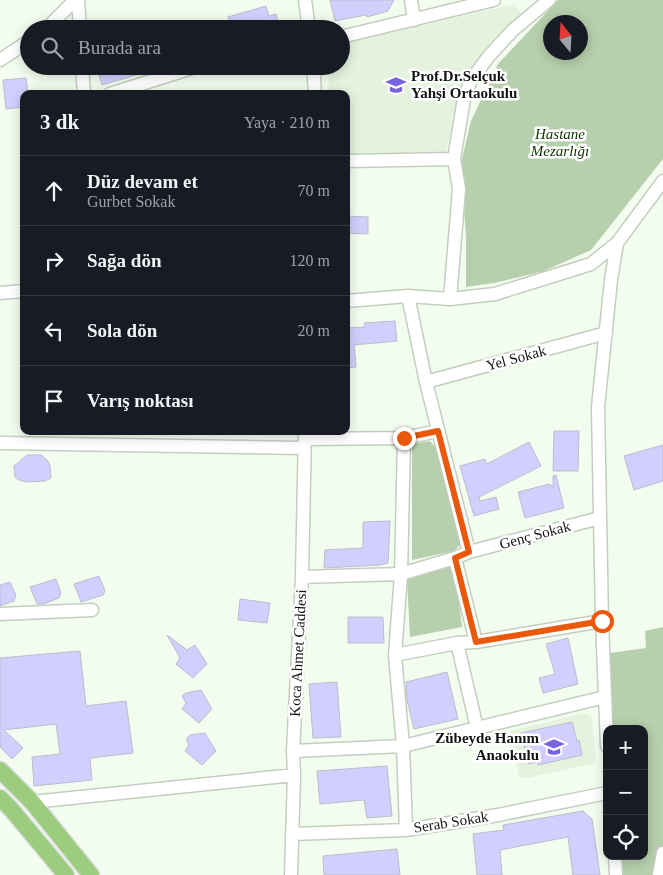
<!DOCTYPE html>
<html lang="tr">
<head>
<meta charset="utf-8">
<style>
	body { margin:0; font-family:Georgia,serif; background:#242831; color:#f1f3f6 }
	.controls { position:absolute; right:15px; bottom:15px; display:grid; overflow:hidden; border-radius:10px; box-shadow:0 2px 12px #0003 }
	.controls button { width:45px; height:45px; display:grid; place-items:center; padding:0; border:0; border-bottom:1px solid #363941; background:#171b24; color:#f1f3f6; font:25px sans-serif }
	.compass { position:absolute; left:543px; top:15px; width:45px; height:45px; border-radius:50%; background:#171b24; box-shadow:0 2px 12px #0003; rotate:342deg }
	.stop { position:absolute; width:15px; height:15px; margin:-11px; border:4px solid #ea580c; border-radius:50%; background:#fff }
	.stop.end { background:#ea580c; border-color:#fff; box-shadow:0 1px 5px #0008 }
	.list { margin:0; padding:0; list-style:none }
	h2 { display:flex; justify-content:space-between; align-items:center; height:65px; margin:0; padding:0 20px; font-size:21px }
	h2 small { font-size:16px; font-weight:400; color:#9ea1a6 }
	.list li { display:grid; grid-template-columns:32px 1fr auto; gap:15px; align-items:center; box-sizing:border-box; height:70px; padding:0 20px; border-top:1px solid #363941 }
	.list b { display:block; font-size:19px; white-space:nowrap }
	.list p { margin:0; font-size:16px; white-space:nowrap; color:#9ea1a6 }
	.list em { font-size:16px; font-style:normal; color:#9ea1a6 }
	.icon { flex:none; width:28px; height:28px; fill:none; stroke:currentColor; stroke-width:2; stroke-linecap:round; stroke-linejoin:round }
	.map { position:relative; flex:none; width:663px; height:875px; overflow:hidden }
	.search { position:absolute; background:#171b24; box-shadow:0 2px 12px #0003; left:20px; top:20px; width:330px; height:55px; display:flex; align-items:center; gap:12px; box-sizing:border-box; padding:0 18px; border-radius:28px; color:#9ea1a6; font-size:19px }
	.panel { position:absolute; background:#171b24; box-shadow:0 2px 12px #0003; left:20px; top:90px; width:330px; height:345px; border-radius:10px }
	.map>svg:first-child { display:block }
	.built { fill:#e4f2de }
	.green { fill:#b6cfac; fill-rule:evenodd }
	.building { fill:#d2cffe; stroke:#bdbccb }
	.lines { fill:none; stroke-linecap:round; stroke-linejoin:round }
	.minor-casing { stroke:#c4cec0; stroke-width:15 }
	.major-casing { stroke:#dedede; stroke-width:19 }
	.minor { stroke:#fff; stroke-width:12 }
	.major { stroke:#9ccd7f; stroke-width:16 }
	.route { stroke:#ea580c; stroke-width:6 }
	.labels { text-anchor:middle; stroke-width:5; stroke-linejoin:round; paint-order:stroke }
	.poi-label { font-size:15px; font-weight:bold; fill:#111410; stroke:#fff; text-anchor:start }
	.park-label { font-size:15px; font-style:italic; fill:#113200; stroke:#fff }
	.street-label { font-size:15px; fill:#111410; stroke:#fff }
</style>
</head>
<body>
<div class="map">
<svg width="663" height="875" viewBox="0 0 663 875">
	<rect width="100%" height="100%" fill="#f3fdef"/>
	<path class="built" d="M514,4L521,14L483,52L468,76L458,96L446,153L346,154V94H329L328,66H341V44Z
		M584,713L592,717L596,763L527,778H519L510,731Z"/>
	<path class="green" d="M558,0H663V159L591,250L544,271L494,283L466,287V238L461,163L471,121L498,64ZM550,22H580V52H550Z
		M430,441L436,448L461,536V544L454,551L412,560V444Z
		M450,567L455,569L462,627L410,637L407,580L411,576Z
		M663,627V875H616L615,856H644V729H607L603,654L646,648L645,631Z"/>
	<path class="building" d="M330,0H394L388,11L367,17L366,15L335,21Z
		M266,6L269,16L276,14L279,26L271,29H232L228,17Z
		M96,66H155L156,69L102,85Z
		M26,78L28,94H24V107L6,109L3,80Z
		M346,216L368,217V234L346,233Z
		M395,321L397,341L354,345L356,367L346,368V328L365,327L364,323Z
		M554,431H579L578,471H553Z
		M529,442L541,466L479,497L480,501L496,497L499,509L474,516L460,466L485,459L487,464Z
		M663,445V481L634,490L624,456Z
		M27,455H41L48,461L50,466L51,478L45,481L27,482L19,480L15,477L14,466Z
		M556,475L564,508L525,518L518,492L550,484L553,488V476Z
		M390,521L388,563L380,565L324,568L325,550L363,548V522Z
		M99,576L105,591L103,595L81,602L74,584Z
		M56,579L61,593L59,598L43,604H37L30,587Z
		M10,582L16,595L14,601L0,606V585Z
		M240,599L270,603L267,623L238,620Z
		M348,617H383L384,643H348Z
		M167,635L187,650L195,645L207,664L193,678L176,664L180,658Z
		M568,638L578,684L543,693L539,678L555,674L546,644Z
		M80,651L86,706L126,701L133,753L90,758L92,780L34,786L32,757L60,754L56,724L4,730L23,748L12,759L0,747V658Z
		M447,672L458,719L414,729L407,700L406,682Z
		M337,682L341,737L313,738L309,684Z
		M201,690L212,709L199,723L182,709L186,703L182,696L186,693Z
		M572,722L577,741L579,740L582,755L538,765V762L528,764L521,733Z
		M205,733L216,751L202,765L185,751L189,745L186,739L190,735Z
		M387,766L392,816L367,818L364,800L320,804L317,771Z
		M583,811L592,819L600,875H573L568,837L500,850L502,875H477L473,834L504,830L503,825Z
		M397,849L400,875H324L323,856Z"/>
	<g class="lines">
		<defs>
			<path id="minor" d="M78,0L80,29
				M305,0L309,29
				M411,0L414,20
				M46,29L75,0
				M341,37L494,0
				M0,60L29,41
				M82,66L84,94
				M313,66L315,94
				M110,94L198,66
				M346,161L454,159
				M0,293L24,291
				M408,296L426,382L469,552
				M450,299L459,189L454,159L464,99L471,80L489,56L513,30L549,0
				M346,301L408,296L450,299L495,294L591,264L617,243L663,181
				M426,382L606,333
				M404,438L401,574L395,655L403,746L406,830
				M305,439L404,438L438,431
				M0,443L304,448
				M455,558L476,642
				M302,577L401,574L455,558L469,552L600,518
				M0,614L92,610
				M457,643L477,728
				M395,655L457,643L476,642L602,621
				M607,746L602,621L598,407L611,280L617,243
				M293,751L403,746L605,697
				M32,802L294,775
				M292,834L406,830L498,815L607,793
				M615,856L616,875
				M291,875L294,775L293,751L302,577L305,431
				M659,875L663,853"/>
			<path id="major" d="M0,770L32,802L91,875
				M0,798L11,809L66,875"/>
		</defs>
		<use href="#minor" class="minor-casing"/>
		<use href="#major" class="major-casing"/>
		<use href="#minor" class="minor"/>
		<use href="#major" class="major"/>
	</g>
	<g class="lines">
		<path class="route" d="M404,438L438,431L469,552L455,558L476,642L602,621"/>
	</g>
	<defs>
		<symbol id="school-bare" viewBox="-9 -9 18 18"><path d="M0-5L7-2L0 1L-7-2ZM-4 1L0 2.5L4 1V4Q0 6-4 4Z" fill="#7963de" stroke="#fff" stroke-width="2.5" paint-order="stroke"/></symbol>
	</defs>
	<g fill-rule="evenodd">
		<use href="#school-bare" x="382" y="71" width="28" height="28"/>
		<use href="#school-bare" x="540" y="733" width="28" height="28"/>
	</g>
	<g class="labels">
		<g class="poi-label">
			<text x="411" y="81">Prof.Dr.Selçuk<tspan x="411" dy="17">Yahşi Ortaokulu</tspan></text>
			<text x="539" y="743" text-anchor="end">Zübeyde Hanım<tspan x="539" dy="17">Anaokulu</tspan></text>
		</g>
		<g class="park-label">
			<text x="560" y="139">Hastane<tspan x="560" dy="17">Mezarlığı</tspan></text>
		</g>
		<g class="street-label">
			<text transform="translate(516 358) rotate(-15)" y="5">Yel Sokak</text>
			<text transform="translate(535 535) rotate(-15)" y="5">Genç Sokak</text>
			<text transform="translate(298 653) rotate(-87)" y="5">Koca Ahmet Caddesi</text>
			<text transform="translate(451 822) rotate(-9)" y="5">Serab Sokak</text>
		</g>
	</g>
</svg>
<div class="controls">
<button>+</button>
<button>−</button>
<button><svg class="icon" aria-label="locate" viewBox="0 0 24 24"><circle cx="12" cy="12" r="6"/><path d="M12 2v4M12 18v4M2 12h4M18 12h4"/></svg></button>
</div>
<svg class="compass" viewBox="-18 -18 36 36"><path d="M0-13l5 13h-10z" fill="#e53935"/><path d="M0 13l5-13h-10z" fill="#9ea1a6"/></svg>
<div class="stop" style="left:602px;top:621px"></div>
<div class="stop end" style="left:404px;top:438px"></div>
<div class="search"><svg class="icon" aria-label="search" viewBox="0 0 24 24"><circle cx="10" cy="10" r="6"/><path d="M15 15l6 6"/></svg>Burada ara</div>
<section class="panel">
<h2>3 dk<small>Yaya · 210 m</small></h2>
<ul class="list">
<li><svg class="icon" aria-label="ahead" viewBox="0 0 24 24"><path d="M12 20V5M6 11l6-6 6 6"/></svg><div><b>Düz devam et</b><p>Gurbet Sokak</p></div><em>70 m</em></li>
<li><svg class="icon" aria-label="right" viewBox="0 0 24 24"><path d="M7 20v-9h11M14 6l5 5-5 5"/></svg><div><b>Sağa dön</b></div><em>120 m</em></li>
<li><svg class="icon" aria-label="left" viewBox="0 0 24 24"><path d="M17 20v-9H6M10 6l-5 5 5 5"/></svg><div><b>Sola dön</b></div><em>20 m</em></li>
<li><svg class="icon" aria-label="arrive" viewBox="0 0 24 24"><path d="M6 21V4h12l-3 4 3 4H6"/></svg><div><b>Varış noktası</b></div></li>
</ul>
</section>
</div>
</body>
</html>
